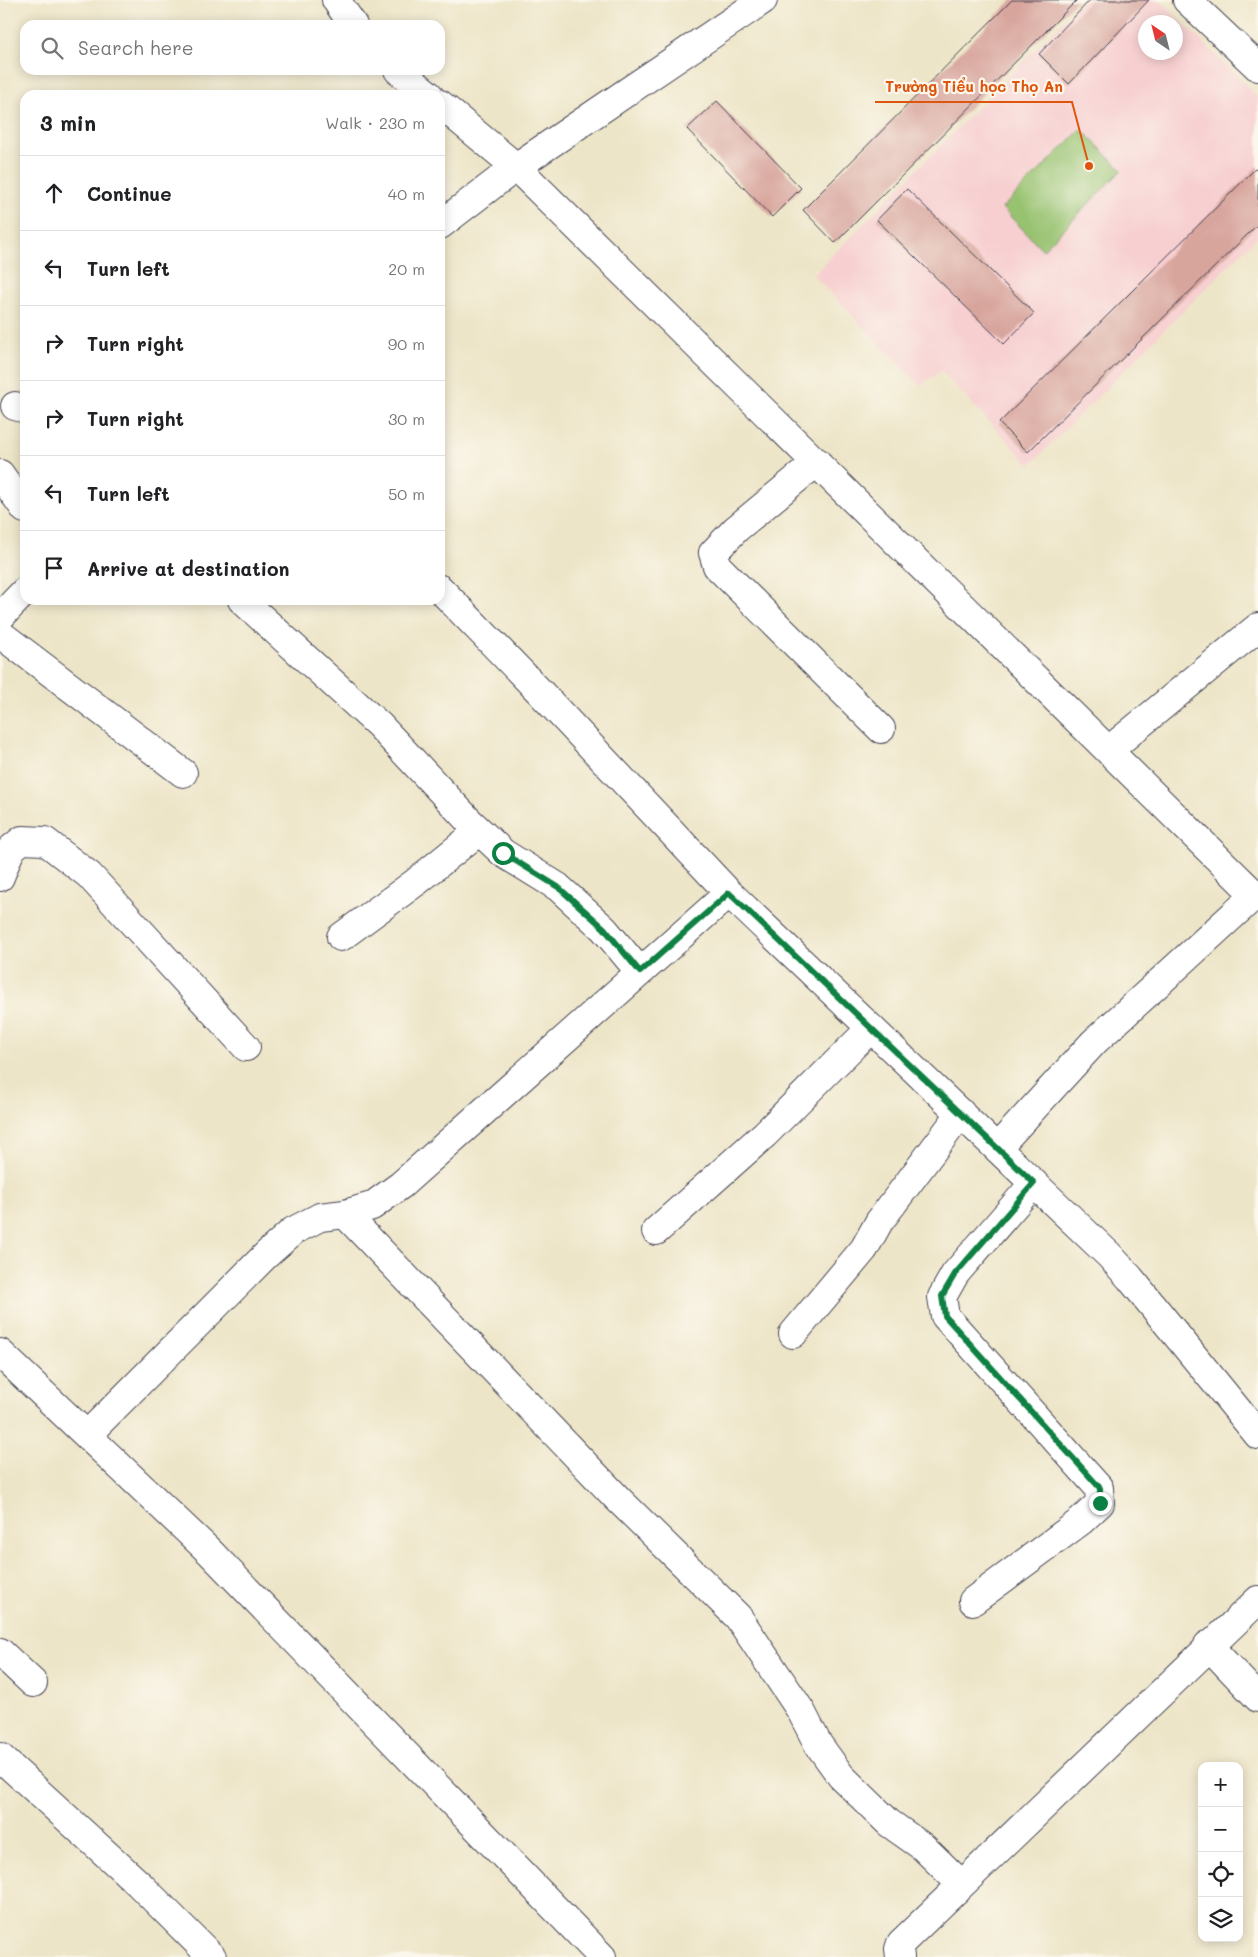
<!DOCTYPE html>
<html lang="en">
<head>
<meta charset="utf-8">
<style>
	body { margin:0; font-family:Mali,sans-serif; background:#f6f6f6; color:#202124 }
	.controls { position:absolute; right:15px; bottom:15px; display:grid; overflow:hidden; border-radius:10px; box-shadow:0 2px 12px #0003 }
	.controls button { width:45px; height:45px; display:grid; place-items:center; padding:0; border:0; border-bottom:1px solid #e0e0e0; background:#fff; color:#202124; font:25px sans-serif }
	.compass { position:absolute; left:1138px; top:15px; width:45px; height:45px; border-radius:50%; background:#fff; box-shadow:0 2px 12px #0003; rotate:325deg }
	.stop { position:absolute; width:15px; height:15px; margin:-11px; border:4px solid #0b8043; border-radius:50%; background:#fff }
	.stop.end { background:#0b8043; border-color:#fff; box-shadow:0 1px 5px #0008 }
	.list { margin:0; padding:0; list-style:none }
	h2 { display:flex; justify-content:space-between; align-items:center; height:65px; margin:0; padding:0 20px; font-size:21px }
	h2 small { font-size:16px; font-weight:400; color:#757577 }
	.list li { display:grid; grid-template-columns:32px 1fr auto; gap:15px; align-items:center; box-sizing:border-box; height:75px; padding:0 20px; border-top:1px solid #e0e0e0 }
	.list b { display:block; font-size:19px; white-space:nowrap }
	.list em { font-size:16px; font-style:normal; color:#757577 }
	.icon { flex:none; width:28px; height:28px; fill:none; stroke:currentColor; stroke-width:2; stroke-linecap:round; stroke-linejoin:round }
	.map { position:relative; flex:none; width:1258px; height:1957px; overflow:hidden }
	.search { position:absolute; background:#fff; box-shadow:0 2px 12px #0003; left:20px; top:20px; width:425px; height:55px; display:flex; align-items:center; gap:12px; box-sizing:border-box; padding:0 18px; border-radius:15px; color:#757577; font-size:19px }
	.panel { position:absolute; background:#fff; box-shadow:0 2px 12px #0003; left:20px; top:90px; width:425px; height:515px; border-radius:15px }
	.map>svg:first-child { display:block }
	.built { fill:#f7cfd0; fill-rule:evenodd }
	.green { fill:#97c26f; stroke:#5c7255 }
	.building { fill:#d8a59d }
	.lines { fill:none; stroke-linecap:round; stroke-linejoin:round }
	.minor-casing { stroke:#403f50; stroke-width:30 }
	.tertiary-casing { stroke:#403f50; stroke-width:30 }
	.minor { stroke:#fff; stroke-width:28 }
	.tertiary { stroke:#fff; stroke-width:28 }
	.route { stroke:#0b8043; stroke-width:6 }
	.leader { fill:none; stroke:#de560e; stroke-width:2 }
	.callout-dot { fill:#de560e; stroke:#fbf7ec; stroke-width:2 }
	.callout-label { font-size:15px; text-anchor:middle; font-weight:bold; fill:#de560e; stroke:#fbf7ec; stroke-width:4.5; stroke-linejoin:round; paint-order:stroke }
</style>
</head>
<body>
<div class="map">
<svg width="1258" height="1957" viewBox="0 0 1258 1957">
	<rect width="100%" height="100%" fill="#fbf7ec"/>
	<filter id="ink" filterUnits="userSpaceOnUse"><feTurbulence type="fractalNoise" baseFrequency=".02" numOctaves="2"/><feDisplacementMap in="SourceGraphic" scale="10" xChannelSelector="R" yChannelSelector="G"/><feConvolveMatrix kernelMatrix="1 2 1 2 8 2 1 2 1" color-interpolation-filters="sRGB"/></filter>
	<filter id="wash" filterUnits="userSpaceOnUse"><feTurbulence type="fractalNoise" baseFrequency=".0096" numOctaves="4" result="noise"/><feDisplacementMap in="SourceGraphic" scale="20" xChannelSelector="R" yChannelSelector="G"/><feGaussianBlur stdDeviation="1.12" result="paint"/><feColorMatrix in="noise" values="0 0 0 0 0 0 0 0 0 0 0 0 0 0 0 0 0 1.4 0 .05"/><feComposite in="paint" operator="in"/></filter>
	<g filter="url(#wash)">
		<rect width="100%" height="100%" fill="#ede5c7"/>
		<path class="built" d="M1084,0H1160L1258,97V236L1030,465L941,371L920,386L813,275ZM1146,22H1176V52H1146Z"/>
		<path class="green" d="M1081,129L1122,170L1043,250L1002,208Z"/>
		<g id="blocks">
			<path class="building" d="M1012,0H1077L835,243L803,210Z
				M1090,0H1149L1069,84L1039,54Z
				M717,101L801,188L772,217L687,129Z
				M1258,166V224L1028,452L999,423Z
				M907,189L1034,313L1004,344L877,220Z"/>
		</g>
	</g>
	<g filter="url(#ink)">
		<use href="#blocks" fill-opacity="0" stroke="#403f50" stroke-width="1"/>
		<g class="lines">
			<defs>
				<path id="minor" d="M336,0L353,25
					M1187,0L1258,67
					M398,70L429,95
					M440,104L516,167L1258,898
					M15,406L25,409
					M817,462L736,529L713,553L717,566L881,729
					M0,474L25,509
					M440,589L539,691L729,893L1109,1255L1130,1278L1258,1435
					M242,600L379,725L470,822L503,853L558,887L604,929L640,972
					M0,634L183,773
					M1109,750L1258,627
					M0,877L11,849L22,840L45,841L89,875L246,1047
					M341,937L416,882L479,831
					M997,1148L1094,1042L1255,895
					M345,1214L618,1499L738,1617L801,1711L818,1744L841,1776L889,1823L923,1847L961,1884
					M656,1231L765,1134L871,1028
					M793,1334L864,1249L879,1222L961,1113
					M0,1353L210,1552L602,1957
					M87,1435L266,1255L293,1231L320,1217L345,1214L372,1206L401,1185L729,893
					M973,1601L1081,1521L1100,1503L1099,1488L945,1316L942,1297L955,1274L1034,1183
					M1208,1645L1258,1698
					M0,1652L33,1683
					M0,1757L139,1884L212,1957
					M900,1957L899,1949L901,1943L1258,1600"/>
				<path id="tertiary" d="M440,225L516,167L763,0
					M0,617L25,591"/>
			</defs>
			<use href="#minor" class="minor-casing"/>
			<use href="#tertiary" class="tertiary-casing"/>
			<use href="#minor" class="minor"/>
			<use href="#tertiary" class="tertiary"/>
		</g>
	</g>
	<g class="lines" filter="url(#ink)">
		<path class="route" d="M503,853L558,887L604,928L640,972L729,893L1034,1183L955,1274L942,1296L945,1316L1100,1488V1503"/>
	</g>
	<path class="leader" d="M1089 166L1072 102H875"/>
	<circle class="callout-dot" cx="1089" cy="166" r="5"/>
	<g class="callout-label">
		<text x="974" y="92">Trường Tiểu học Thọ An</text>
	</g>
</svg>
<div class="controls">
<button>+</button>
<button>−</button>
<button><svg class="icon" aria-label="locate" viewBox="0 0 24 24"><circle cx="12" cy="12" r="6"/><path d="M12 2v4M12 18v4M2 12h4M18 12h4"/></svg></button>
<button><svg class="icon" aria-label="layers" viewBox="0 0 24 24"><path d="M12 4l9 5-9 5-9-5zM3 14l9 5 9-5"/></svg></button>
</div>
<svg class="compass" viewBox="-18 -18 36 36"><path d="M0-13l5 13h-10z" fill="#e53935"/><path d="M0 13l5-13h-10z" fill="#757577"/></svg>
<div class="stop" style="left:503px;top:853px"></div>
<div class="stop end" style="left:1100px;top:1503px"></div>
<div class="search"><svg class="icon" aria-label="search" viewBox="0 0 24 24"><circle cx="10" cy="10" r="6"/><path d="M15 15l6 6"/></svg>Search here</div>
<section class="panel">
<h2>3 min<small>Walk · 230 m</small></h2>
<ul class="list">
<li><svg class="icon" aria-label="ahead" viewBox="0 0 24 24"><path d="M12 20V5M6 11l6-6 6 6"/></svg><div><b>Continue</b></div><em>40 m</em></li>
<li><svg class="icon" aria-label="left" viewBox="0 0 24 24"><path d="M17 20v-9H6M10 6l-5 5 5 5"/></svg><div><b>Turn left</b></div><em>20 m</em></li>
<li><svg class="icon" aria-label="right" viewBox="0 0 24 24"><path d="M7 20v-9h11M14 6l5 5-5 5"/></svg><div><b>Turn right</b></div><em>90 m</em></li>
<li><svg class="icon" aria-label="right" viewBox="0 0 24 24"><path d="M7 20v-9h11M14 6l5 5-5 5"/></svg><div><b>Turn right</b></div><em>30 m</em></li>
<li><svg class="icon" aria-label="left" viewBox="0 0 24 24"><path d="M17 20v-9H6M10 6l-5 5 5 5"/></svg><div><b>Turn left</b></div><em>50 m</em></li>
<li><svg class="icon" aria-label="arrive" viewBox="0 0 24 24"><path d="M6 21V4h12l-3 4 3 4H6"/></svg><div><b>Arrive at destination</b></div></li>
</ul>
</section>
</div>
</body>
</html>
